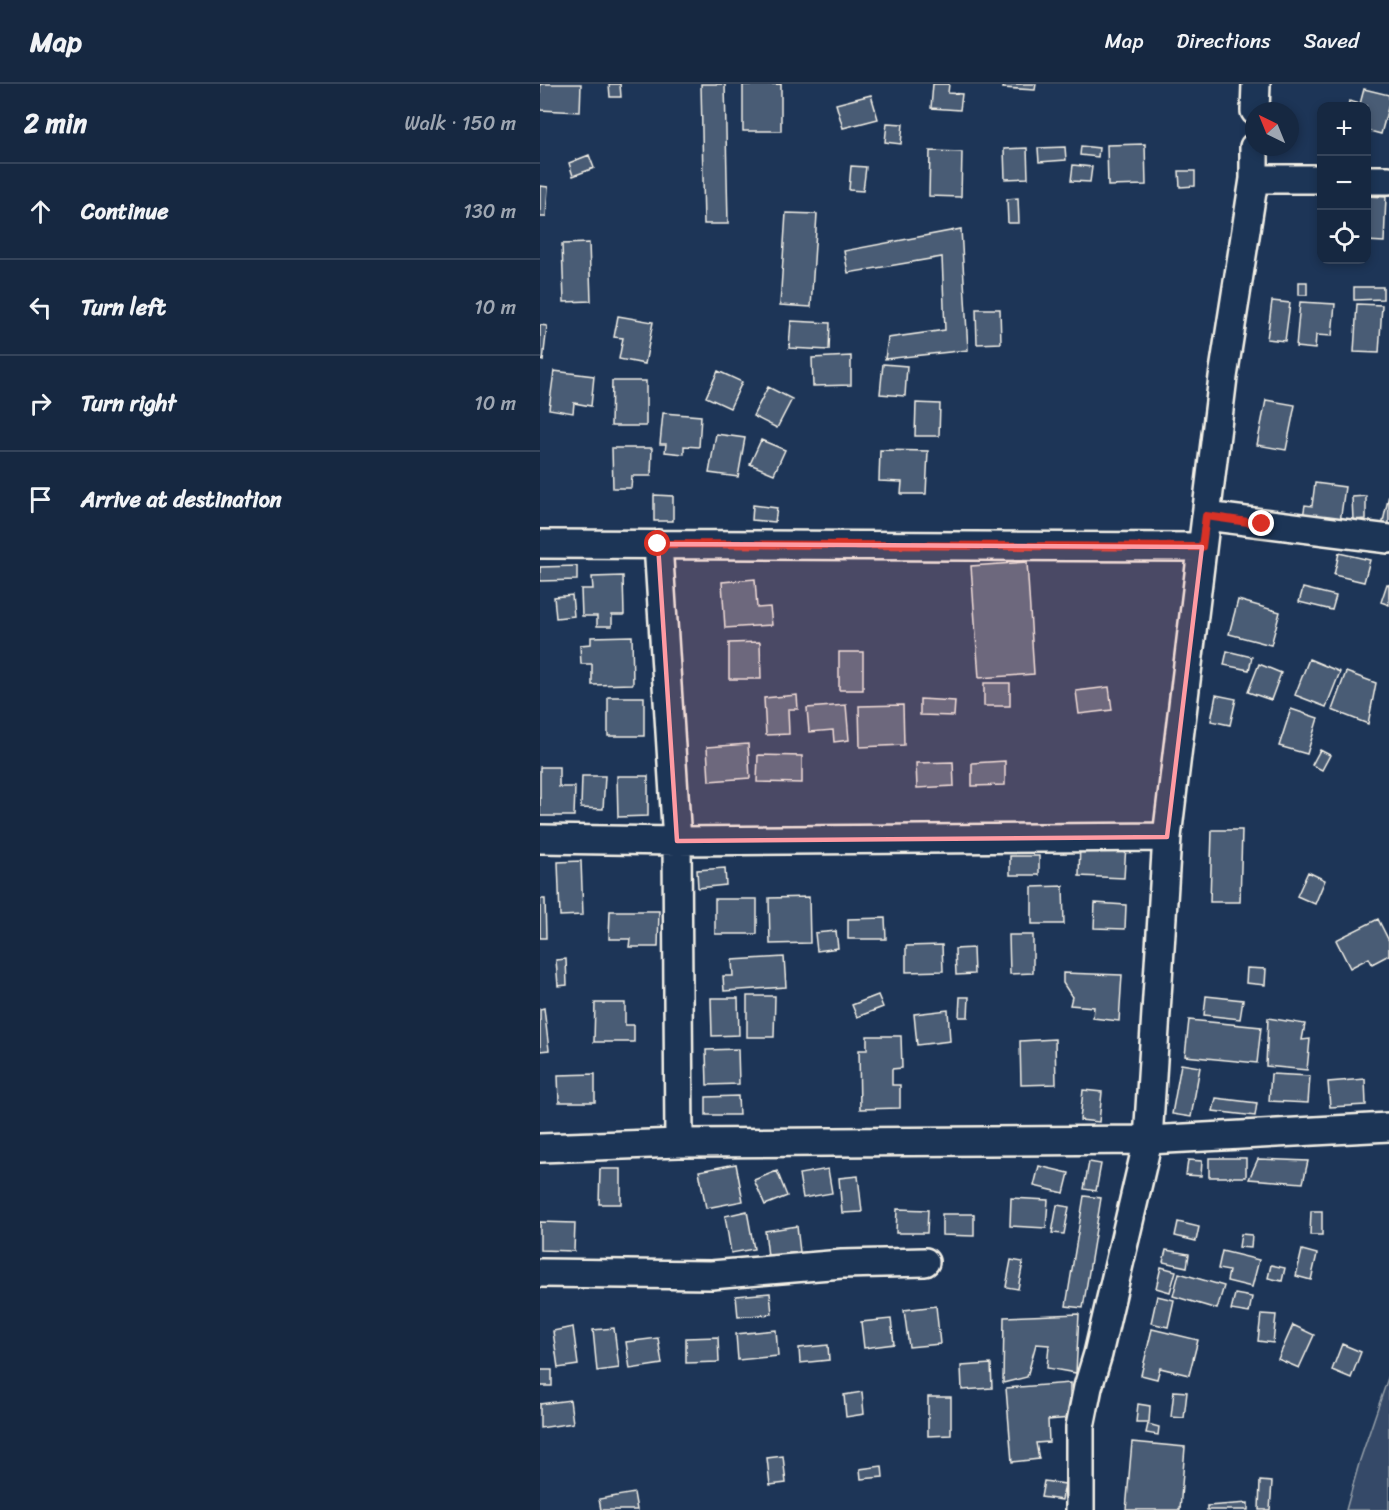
<!DOCTYPE html>
<html lang="en">
<head>
<meta charset="utf-8">
<style>
	body { margin:0; font-family:Sriracha,sans-serif; background:#1f3048; color:#f1f3f6 }
	.controls { position:absolute; right:18px; top:18px; display:grid; overflow:hidden; border-radius:12px; box-shadow:0 3px 9px #0003 }
	.controls button { width:54px; height:54px; display:grid; place-items:center; padding:0; border:0; border-bottom:2px solid #35445a; background:#162841; color:#f1f3f6; font:30px sans-serif }
	.compass { position:absolute; left:705px; top:18px; width:54px; height:54px; border-radius:50%; background:#162841; box-shadow:0 3px 9px #0003; rotate:317deg }
	.stop { position:absolute; width:18px; height:18px; margin:-14px; border:4px solid #d93025; border-radius:50%; background:#fff }
	.stop.end { background:#d93025; border-color:#fff; box-shadow:0 2px 6px #0008 }
	.list { margin:0; padding:0; list-style:none }
	h2 { display:flex; justify-content:space-between; align-items:center; height:78px; margin:0; padding:0 24px; font-size:26px }
	h2 small { font-size:20px; font-weight:400; color:#9ea6b1 }
	.list li { display:grid; grid-template-columns:39px 1fr auto; gap:18px; align-items:center; box-sizing:border-box; height:96px; padding:0 24px; border-top:2px solid #35445a }
	.list b { display:block; font-size:22px; white-space:nowrap }
	.list em { font-size:20px; font-style:normal; color:#9ea6b1 }
	.icon { flex:none; width:33px; height:33px; fill:none; stroke:currentColor; stroke-width:2; stroke-linecap:round; stroke-linejoin:round }
	.map { position:relative; flex:none; width:849px; height:1426px; overflow:hidden }
	header { display:flex; align-items:center; gap:36px; box-sizing:border-box; height:84px; padding:0 30px; background:#162841; border-bottom:2px solid #35445a }
	header strong { font-size:28px }
	nav { display:flex; gap:33px; margin-inline-start:auto; font-size:21px }
	main { display:flex }
	aside { flex:1; background:#162841 }
	.map>svg:first-child { display:block }
	.green { fill:#354a67; stroke:#949ea8; stroke-width:1.5 }
	.building { fill:#485b74; stroke:#f4f1e8; stroke-width:1.5 }
	.lines { fill:none; stroke-linecap:round; stroke-linejoin:round }
	.street-casing { stroke:#f4f1e8; stroke-width:32 }
	.street { stroke:#1d3557; stroke-width:27 }
	.route { stroke:#d93025; stroke-width:8 }
	.marked { fill:#ff9aa2; fill-opacity:0.2; stroke:#ff9aa2; stroke-width:4.5; stroke-linejoin:round }
</style>
</head>
<body>
<header>
<strong>Map</strong>
<nav><a>Map</a><a>Directions</a><a>Saved</a></nav>
</header>
<main>
<aside>
<h2>2 min<small>Walk · 150 m</small></h2>
<ul class="list">
<li><svg class="icon" aria-label="ahead" viewBox="0 0 24 24"><path d="M12 20V5M6 11l6-6 6 6"/></svg><div><b>Continue</b></div><em>130 m</em></li>
<li><svg class="icon" aria-label="left" viewBox="0 0 24 24"><path d="M17 20v-9H6M10 6l-5 5 5 5"/></svg><div><b>Turn left</b></div><em>10 m</em></li>
<li><svg class="icon" aria-label="right" viewBox="0 0 24 24"><path d="M7 20v-9h11M14 6l5 5-5 5"/></svg><div><b>Turn right</b></div><em>10 m</em></li>
<li><svg class="icon" aria-label="arrive" viewBox="0 0 24 24"><path d="M6 21V4h12l-3 4 3 4H6"/></svg><div><b>Arrive at destination</b></div></li>
</ul>
</aside>
<div class="map">
<svg width="849" height="1426" viewBox="0 0 849 1426">
	<rect width="100%" height="100%" fill="#1d3557"/>
	<filter id="ink" filterUnits="userSpaceOnUse"><feTurbulence type="fractalNoise" baseFrequency=".0167" numOctaves="2"/><feDisplacementMap in="SourceGraphic" scale="12" xChannelSelector="R" yChannelSelector="G"/><feConvolveMatrix kernelMatrix="1 2 1 2 8 2 1 2 1" color-interpolation-filters="sRGB"/></filter>
	<g filter="url(#ink)">
		<path class="green" d="M849,1291V1426H806L820,1376Z"/>
		<path class="building" d="M0,0H41L40,28L0,26Z
			M69,0H80L81,13H70Z
			M161,0H185L188,140H164Z
			M241,0V47H203V1Z
			M393,0H409L408,9L422,10L420,26L391,24Z
			M464,0H496L495,6L463,4Z
			M824,5L849,11V20L841,50L826,46V22H808L809,17L820,20Z
			M331,11L338,35L303,44L296,20Z
			M347,39L363,40L361,60L345,58Z
			M605,60L606,101L568,102L567,61Z
			M541,62L559,64L558,73L540,71Z
			M525,63L526,76L499,78L498,64Z
			M487,64L488,94L465,95L464,65Z
			M390,67L422,68L421,113L389,112Z
			M49,71L54,84L33,92L29,79Z
			M533,81L552,83L550,98L531,97Z
			M311,82L326,83L323,107L309,106Z
			M639,87H655V102L640,103Z
			M0,102L8,103L6,133H0Z
			M826,112L846,113L844,158L826,157Z
			M478,114L479,139H468L467,115Z
			M246,129L277,130L271,223L240,221Z
			M421,145L428,266L345,275L348,254L405,246L402,173L308,189L304,167Z
			M49,159L51,217L24,218L22,160Z
			M759,198H767V211H759Z
			M814,203H843V215L814,216Z
			M732,217L750,219L745,257L727,255Z
			M760,218L795,220L792,252L776,251L775,265L756,263Z
			M817,220L842,221L839,269L814,268Z
			M436,225H460L461,259L437,260Z
			M78,232L113,238L105,280L79,275L83,254L74,253Z
			M251,237L290,239L289,266L249,264Z
			M0,241L7,242L3,277L0,276Z
			M311,272V301L273,302L272,274Z
			M343,280L367,282L365,312L340,310Z
			M14,287L54,292L51,322L34,319L33,329L9,325Z
			M178,287L202,298L190,324L166,313Z
			M72,297H106V342H71Z
			M228,303L252,315L237,344L213,332Z
			M726,316L755,321L746,366L717,361Z
			M376,319L400,320L399,352H375Z
			M123,329L161,332L159,363L144,362V370L125,368L126,360H120Z
			M176,350L205,354L198,393L169,389Z
			M221,356L245,366L234,390L210,380Z
			M72,364H112L111,392H92L91,404H73Z
			M340,366L388,367L386,410H361L362,398L339,397Z
			M775,399L805,403L799,445L762,439L765,421L772,422Z
			M114,411L133,412V437H114Z
			M849,411V444L842,442Z
			M826,412V435L813,436L812,413Z
			M213,421L237,424L235,438L212,436Z
			M799,469L830,476L824,498L794,491Z
			M487,478L494,590L439,594L431,482Z
			M37,482V496L0,497V483Z
			M83,492L84,531H72V542H57V532H42L41,505H53L52,493Z
			M215,495L217,524L230,523L232,541L185,544L182,498Z
			M847,500L849,501V521L841,518Z
			M763,504L796,512L792,526L759,518Z
			M32,511L34,532L16,534L14,513Z
			M698,516L740,528L731,561L689,550Z
			M92,552L93,600L52,601V580H41L40,561L51,560V553Z
			M220,558L221,595H189V559Z
			M687,567L712,573L709,586L684,581Z
			M299,568H323V606H299Z
			M769,575L800,588L786,623L755,611Z
			M719,580L741,589L731,616L708,608Z
			M806,588L836,599L828,640L792,626Z
			M444,599H470V622H444Z
			M569,603L572,626L539,630L536,607Z
			M257,611L258,625H248L249,650L226,651L224,614Z
			M676,611L696,615L690,641L671,637Z
			M68,613H104V652H68Z
			M380,615L415,617L414,632L380,631Z
			M306,621L309,656L294,658L293,646L269,648L267,624Z
			M363,621L364,661L320,663L319,622Z
			M751,625L778,634L767,670L739,662Z
			M208,660L210,694L169,697L167,663Z
			M780,666L790,671L782,686L772,681Z
			M218,671L262,672V699L217,698Z
			M465,677V701L432,702V679Z
			M413,678L414,702L377,704L376,679Z
			M0,683H19V703H35L34,732H0Z
			M42,692H65L63,725L41,724Z
			M77,692H108V732L78,733Z
			M672,746H702L700,818H670Z
			M540,758L586,760L584,794L539,792Z
			M470,772H499V791H470Z
			M41,777L43,831L20,832L18,778Z
			M185,784L186,801L158,804L157,786Z
			M768,788L785,796L775,820L757,812Z
			M523,802L524,840H492V803Z
			M269,813L270,859L230,860L229,814Z
			M0,815H5L6,854H0Z
			M175,815H217V850H175Z
			M555,819L586,821L585,845L554,844Z
			M70,827H119L118,863H89L90,855H69Z
			M345,834L346,855H308V835Z
			M838,835L849,857V871L832,880L829,874L810,884L796,856Z
			M296,847L298,864L277,867L275,849Z
			M469,851H493V889L470,890Z
			M402,861L403,887L366,888V862Z
			M433,864L434,890L416,891L415,865Z
			M244,873L246,903L184,907L183,892H193L192,876Z
			M26,875L27,901L18,902L16,876Z
			M707,884L726,885L725,901L706,899Z
			M523,889L582,891L579,937L553,934L554,923L530,921L532,913L523,899Z
			M338,911L343,923L317,933L312,921Z
			M207,912H235L234,953H207Z
			M666,912L703,916L700,935L664,931Z
			M420,913H429L428,933H419Z
			M171,914H198L199,951L172,952Z
			M55,919H85V941H94V958H54Z
			M4,924L9,966L0,967V925Z
			M408,926L410,957L377,961L374,930Z
			M728,934L765,940L762,956L770,955L767,986L726,982Z
			M649,936L721,943L717,979L645,972Z
			M327,952H361L362,984L352,985V1001H360V1024L320,1025L319,966H327Z
			M515,955L516,1000L481,1001L480,957Z
			M198,965L199,1000L167,1001L166,966Z
			M641,980L660,983L651,1033L632,1030Z
			M55,990V1018H19L18,991Z
			M731,990L770,992L768,1019L729,1017Z
			M825,995L826,1021L790,1023L788,998Z
			M543,1006L562,1008L559,1038L540,1036Z
			M198,1012L199,1031H166V1013Z
			M676,1014L717,1019L715,1032L673,1027Z
			M669,1074H706V1093H669Z
			M718,1075L768,1077L763,1099L709,1095Z
			M648,1076L662,1077L661,1092L646,1091Z
			M549,1078L561,1080L556,1107L544,1105Z
			M196,1080L203,1117L166,1124L159,1087Z
			M499,1082L529,1089L524,1109L494,1102Z
			M60,1085H81V1120H59Z
			M288,1085L292,1109L263,1114L259,1090Z
			M237,1087L247,1112L225,1121L214,1096Z
			M318,1092L322,1128L302,1129L299,1094Z
			M544,1112L561,1114L543,1224L526,1222Z
			M471,1114L508,1116L506,1144L470,1142Z
			M517,1121L529,1123L524,1150L512,1149Z
			M357,1125L388,1126L387,1149H356Z
			M207,1127L214,1165L191,1169L185,1132Z
			M771,1127H782V1151H770Z
			M402,1130H434V1152L402,1151Z
			M0,1138L35,1139L34,1167L0,1166Z
			M638,1138L659,1143L656,1157L635,1152Z
			M257,1142L260,1168L228,1172L225,1147Z
			M701,1150L712,1151L711,1164L699,1163Z
			M626,1166L649,1170L647,1183L623,1178Z
			M762,1166L777,1170L771,1196L756,1192Z
			M682,1167L719,1176L712,1203L687,1197L689,1187L678,1185Z
			M471,1176L483,1178L478,1205L466,1203Z
			M731,1181L745,1184L742,1197L728,1194Z
			M621,1183L636,1187L630,1208L616,1204Z
			M639,1189L684,1202L677,1225L633,1212Z
			M230,1209L232,1230L198,1233L196,1212Z
			M695,1210L712,1213L709,1229L691,1226Z
			M617,1212L634,1216L628,1243L611,1239Z
			M396,1222L400,1260L369,1263L364,1226Z
			M539,1230L536,1289L507,1284L509,1261L496,1260L487,1293L463,1299L464,1233Z
			M721,1230L736,1231L733,1259L718,1257Z
			M351,1235L354,1260L324,1264L321,1238Z
			M753,1241L774,1251L759,1284L738,1275Z
			M33,1243L38,1281L18,1284L13,1247Z
			M74,1244L79,1284L57,1287L53,1246Z
			M612,1245L658,1256L649,1291L620,1284L617,1295L601,1291Z
			M236,1246L238,1272L198,1276L196,1250Z
			M178,1253L179,1278L146,1279V1254Z
			M118,1254L122,1280L90,1285L86,1258Z
			M802,1260L821,1268L811,1294L792,1286Z
			M288,1261L289,1276L260,1279L259,1264Z
			M451,1280L452,1304L422,1306L421,1282Z
			M0,1286H12V1302H0Z
			M530,1299V1334L508,1336L509,1358L496,1359L499,1375L472,1378L466,1304Z
			M634,1307L647,1308L644,1334L631,1333Z
			M322,1308L324,1330L306,1333L304,1311Z
			M388,1313H411V1351L388,1352Z
			M30,1316L33,1339L0,1344V1320Z
			M598,1320L610,1322L609,1338H596Z
			M608,1340L619,1343L618,1351L606,1349Z
			M592,1358L645,1363L640,1426H586Z
			M243,1372L246,1399L230,1401L227,1374Z
			M342,1382L343,1393L321,1395L320,1385Z
			M504,1397L525,1400L522,1416L501,1413Z
			M720,1397L732,1398L730,1426H719Z
			M94,1409L97,1426H61L59,1415Z
			M708,1419V1426H667V1422Z"/>
		<g class="lines">
			<defs>
				<path id="street" d="M715,27L716,0
					M714,95H782
					M826,96H849
					M666,432L849,455
					M0,460L662,463
					M118,460L137,757L139,1059
					M0,755L137,757L627,753
					M0,1064L139,1059L608,1056L849,1043
					M0,1189L171,1191L302,1180L385,1178
					M540,1426V1343L548,1303L558,1270L608,1056L627,753L683,293L714,95V63"/>
			</defs>
			<use href="#street" class="street-casing"/>
			<use href="#street" class="street"/>
		</g>
	</g>
	<g class="lines" filter="url(#ink)">
		<path class="route" d="M118,460L662,463L666,432L722,440"/>
	</g>
	<path class="marked" d="M118,460L662,463L627,753L137,757Z"/>
</svg>
<div class="controls">
<button>+</button>
<button>−</button>
<button><svg class="icon" aria-label="locate" viewBox="0 0 24 24"><circle cx="12" cy="12" r="6"/><path d="M12 2v4M12 18v4M2 12h4M18 12h4"/></svg></button>
</div>
<svg class="compass" viewBox="-18 -18 36 36"><path d="M0-13l5 13h-10z" fill="#e53935"/><path d="M0 13l5-13h-10z" fill="#9ea6b1"/></svg>
<div class="stop" style="left:118px;top:460px"></div>
<div class="stop end" style="left:722px;top:440px"></div>
</div>
</main>
</body>
</html>
